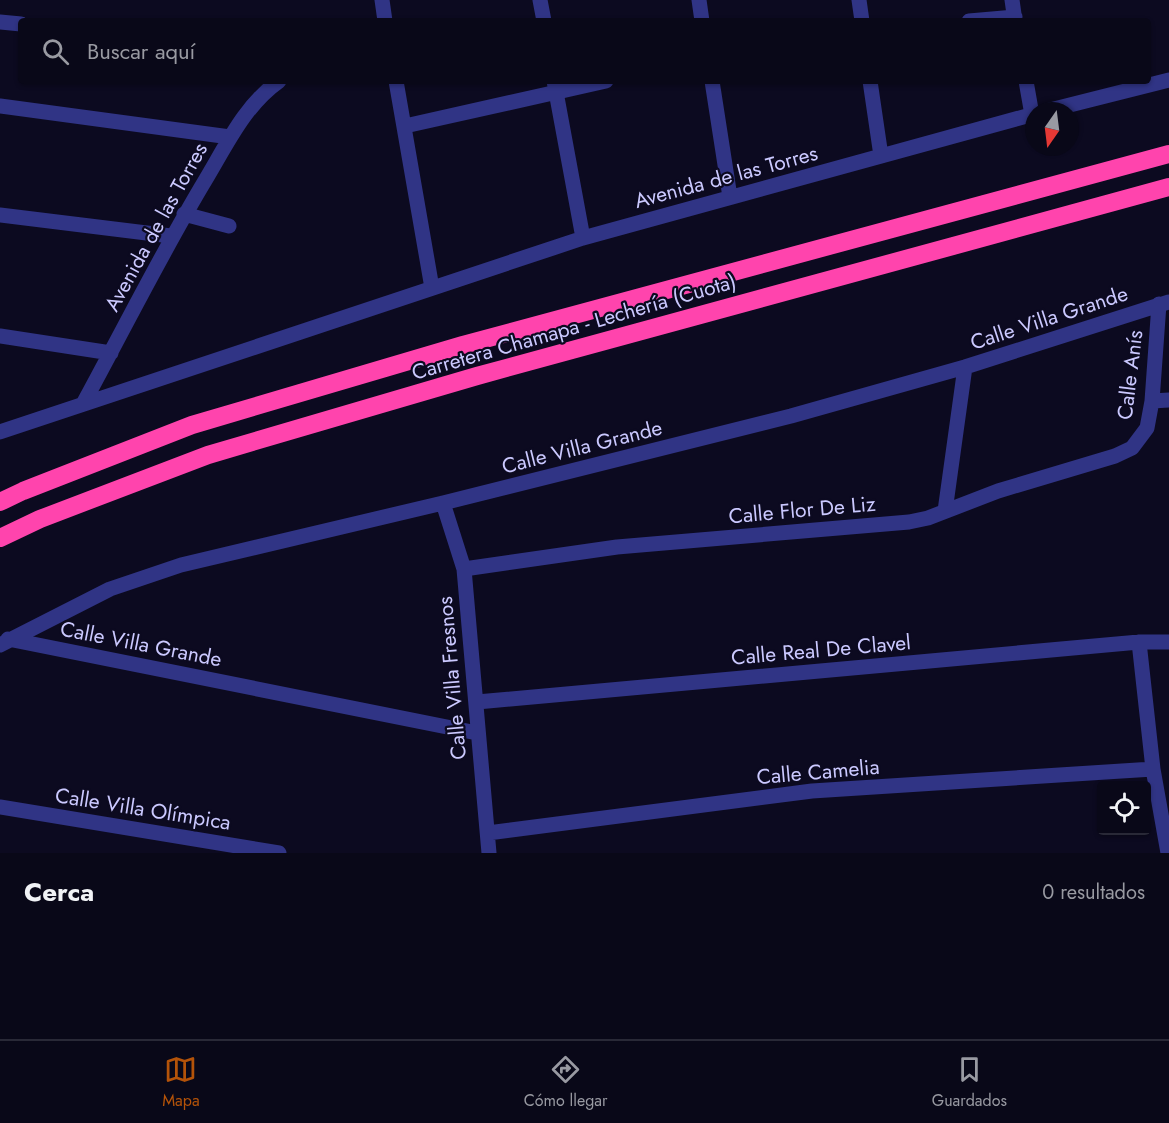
<!DOCTYPE html>
<html lang="es">
<head>
<meta charset="utf-8">
<style>
	body { margin:0; font-family:Jost,sans-serif; background:#121121; color:#f1f3f6 }
	.controls { position:absolute; right:18px; bottom:18px; display:grid; overflow:hidden; border-radius:6px; box-shadow:0 2px 4px #0004 }
	.controls button { width:54px; height:54px; display:grid; place-items:center; padding:0; border:0; border-bottom:2px solid #292937; background:#090818; color:#f1f3f6; font:30px sans-serif }
	.compass { position:absolute; left:1025px; top:102px; width:54px; height:54px; border-radius:50%; background:#090818; box-shadow:0 2px 4px #0004; rotate:194deg }
	.list { margin:0; padding:0; list-style:none }
	h2 { display:flex; justify-content:space-between; align-items:center; height:78px; margin:0; padding:0 24px; font-size:26px }
	h2 small { font-size:20px; font-weight:400; color:#999aa2 }
	.icon { flex:none; width:33px; height:33px; fill:none; stroke:currentColor; stroke-width:2; stroke-linecap:round; stroke-linejoin:round }
	.map { position:relative; flex:none; width:1169px; height:853px; overflow:hidden }
	.search { position:absolute; background:#090818; box-shadow:0 2px 4px #0004; left:18px; right:18px; top:18px; height:66px; display:flex; align-items:center; gap:15px; box-sizing:border-box; padding:0 21px; border-radius:6px; color:#999aa2; font-size:22px }
	.sheet { height:186px; background:#090818 }
	nav { display:flex; justify-content:space-around; align-items:center; box-sizing:border-box; height:84px; border-top:2px solid #292937; background:#090818; font-size:16px; color:#999aa2 }
	nav a { display:grid; justify-items:center; gap:3px }
	nav .on { color:#b45309 }
	.map>svg:first-child { display:block }
	.lines { fill:none; stroke-linecap:round; stroke-linejoin:round }
	.minor { stroke:#303485; stroke-width:15 }
	.highway { stroke:#ff44ad; stroke-width:18 }
	.labels { text-anchor:middle; stroke-width:4.5; stroke-linejoin:round; paint-order:stroke }
	.street-label { font-size:21px; fill:#cbc9ff; stroke:#0c0a20 }
</style>
</head>
<body>
<div class="map">
<svg width="1169" height="853" viewBox="0 0 1169 853">
	<rect width="100%" height="100%" fill="#0c0a20"/>
	<g class="lines">
		<path class="minor" d="M382,0L385,21
			M540,0L544,21
			M699,0L702,21
			M859,0L862,21
			M1012,0L1015,21
			M969,21L1015,17
			M0,22L21,24
			M396,81L432,288
			M554,81L583,238
			M712,81L730,197
			M870,81L881,156
			M1026,81L1032,115
			M0,106L230,137
			M1046,111L1169,80
			M405,126L606,81
			M184,214L229,226
			M0,215L171,236
			M0,336L111,353
			M1152,401L1169,400
			M83,404C124,329 162,252 206,179C227,144 245,105 279,81
			M0,432L583,238L1034,114
			M443,503L464,569L489,853
			M945,511L965,367
			M464,569L617,547L909,522L928,518L998,491L1115,456L1132,448L1147,428L1152,401L1159,304
			M8,639L477,733
			M1139,642L1153,769L1168,853
			M0,645L110,589L181,565L443,503L791,416L965,367L1169,302
			M477,702L1139,642H1169
			M0,807L279,853
			M488,833L812,791L1153,769"/>
		<path class="highway" d="M0,502L23,491L192,425L463,345L1169,154
			M0,538L40,519L208,455L477,376L1169,187"/>
	</g>
	<g class="labels">
		<g class="street-label">
			<text transform="translate(726 177) rotate(-15)" y="7">Avenida de las Torres</text>
			<text transform="translate(156 227) rotate(-61)" y="7">Avenida de las Torres</text>
			<text transform="translate(1049 318) rotate(-18)" y="7">Calle Villa Grande</text>
			<text transform="translate(574 327) rotate(-16)" y="7">Carretera Chamapa - Lechería (Cuota)</text>
			<text transform="translate(1130 375) rotate(-83)" y="7">Calle Anís</text>
			<text transform="translate(582 447) rotate(-14)" y="7">Calle Villa Grande</text>
			<text transform="translate(802 510) rotate(-5)" y="7">Calle Flor De Liz</text>
			<text transform="translate(141 644) rotate(11)" y="7">Calle Villa Grande</text>
			<text transform="translate(821 650) rotate(-5)" y="7">Calle Real De Clavel</text>
			<text transform="translate(452 678) rotate(-95)" y="7">Calle Villa Fresnos</text>
			<text transform="translate(818 772) rotate(-5)" y="7">Calle Camelia</text>
			<text transform="translate(143 809) rotate(9)" y="7">Calle Villa Olímpica</text>
		</g>
	</g>
</svg>
<div class="controls">
<button><svg class="icon" aria-label="locate" viewBox="0 0 24 24"><circle cx="12" cy="12" r="6"/><path d="M12 2v4M12 18v4M2 12h4M18 12h4"/></svg></button>
</div>
<svg class="compass" viewBox="-18 -18 36 36"><path d="M0-13l5 13h-10z" fill="#e53935"/><path d="M0 13l5-13h-10z" fill="#999aa2"/></svg>
<div class="search"><svg class="icon" aria-label="search" viewBox="0 0 24 24"><circle cx="10" cy="10" r="6"/><path d="M15 15l6 6"/></svg>Buscar aquí</div>
</div>
<section class="sheet">
<h2>Cerca<small>0 resultados</small></h2>
<ul class="list">
</ul>
</section>
<nav>
<a class="on"><svg class="icon" aria-label="map" viewBox="0 0 24 24"><path d="M3 6l6-2 6 2 6-2v14l-6 2-6-2-6 2zM9 4v14M15 6v14"/></svg>Mapa</a>
<a><svg class="icon" aria-label="directions" viewBox="0 0 24 24"><path d="M12 3l9 9-9 9-9-9zM9 14v-3h6M13 9l2 2-2 2"/></svg>Cómo llegar</a>
<a><svg class="icon" aria-label="saved" viewBox="0 0 24 24"><path d="M7 4h10v16l-5-4-5 4z"/></svg>Guardados</a>
</nav>
</body>
</html>
